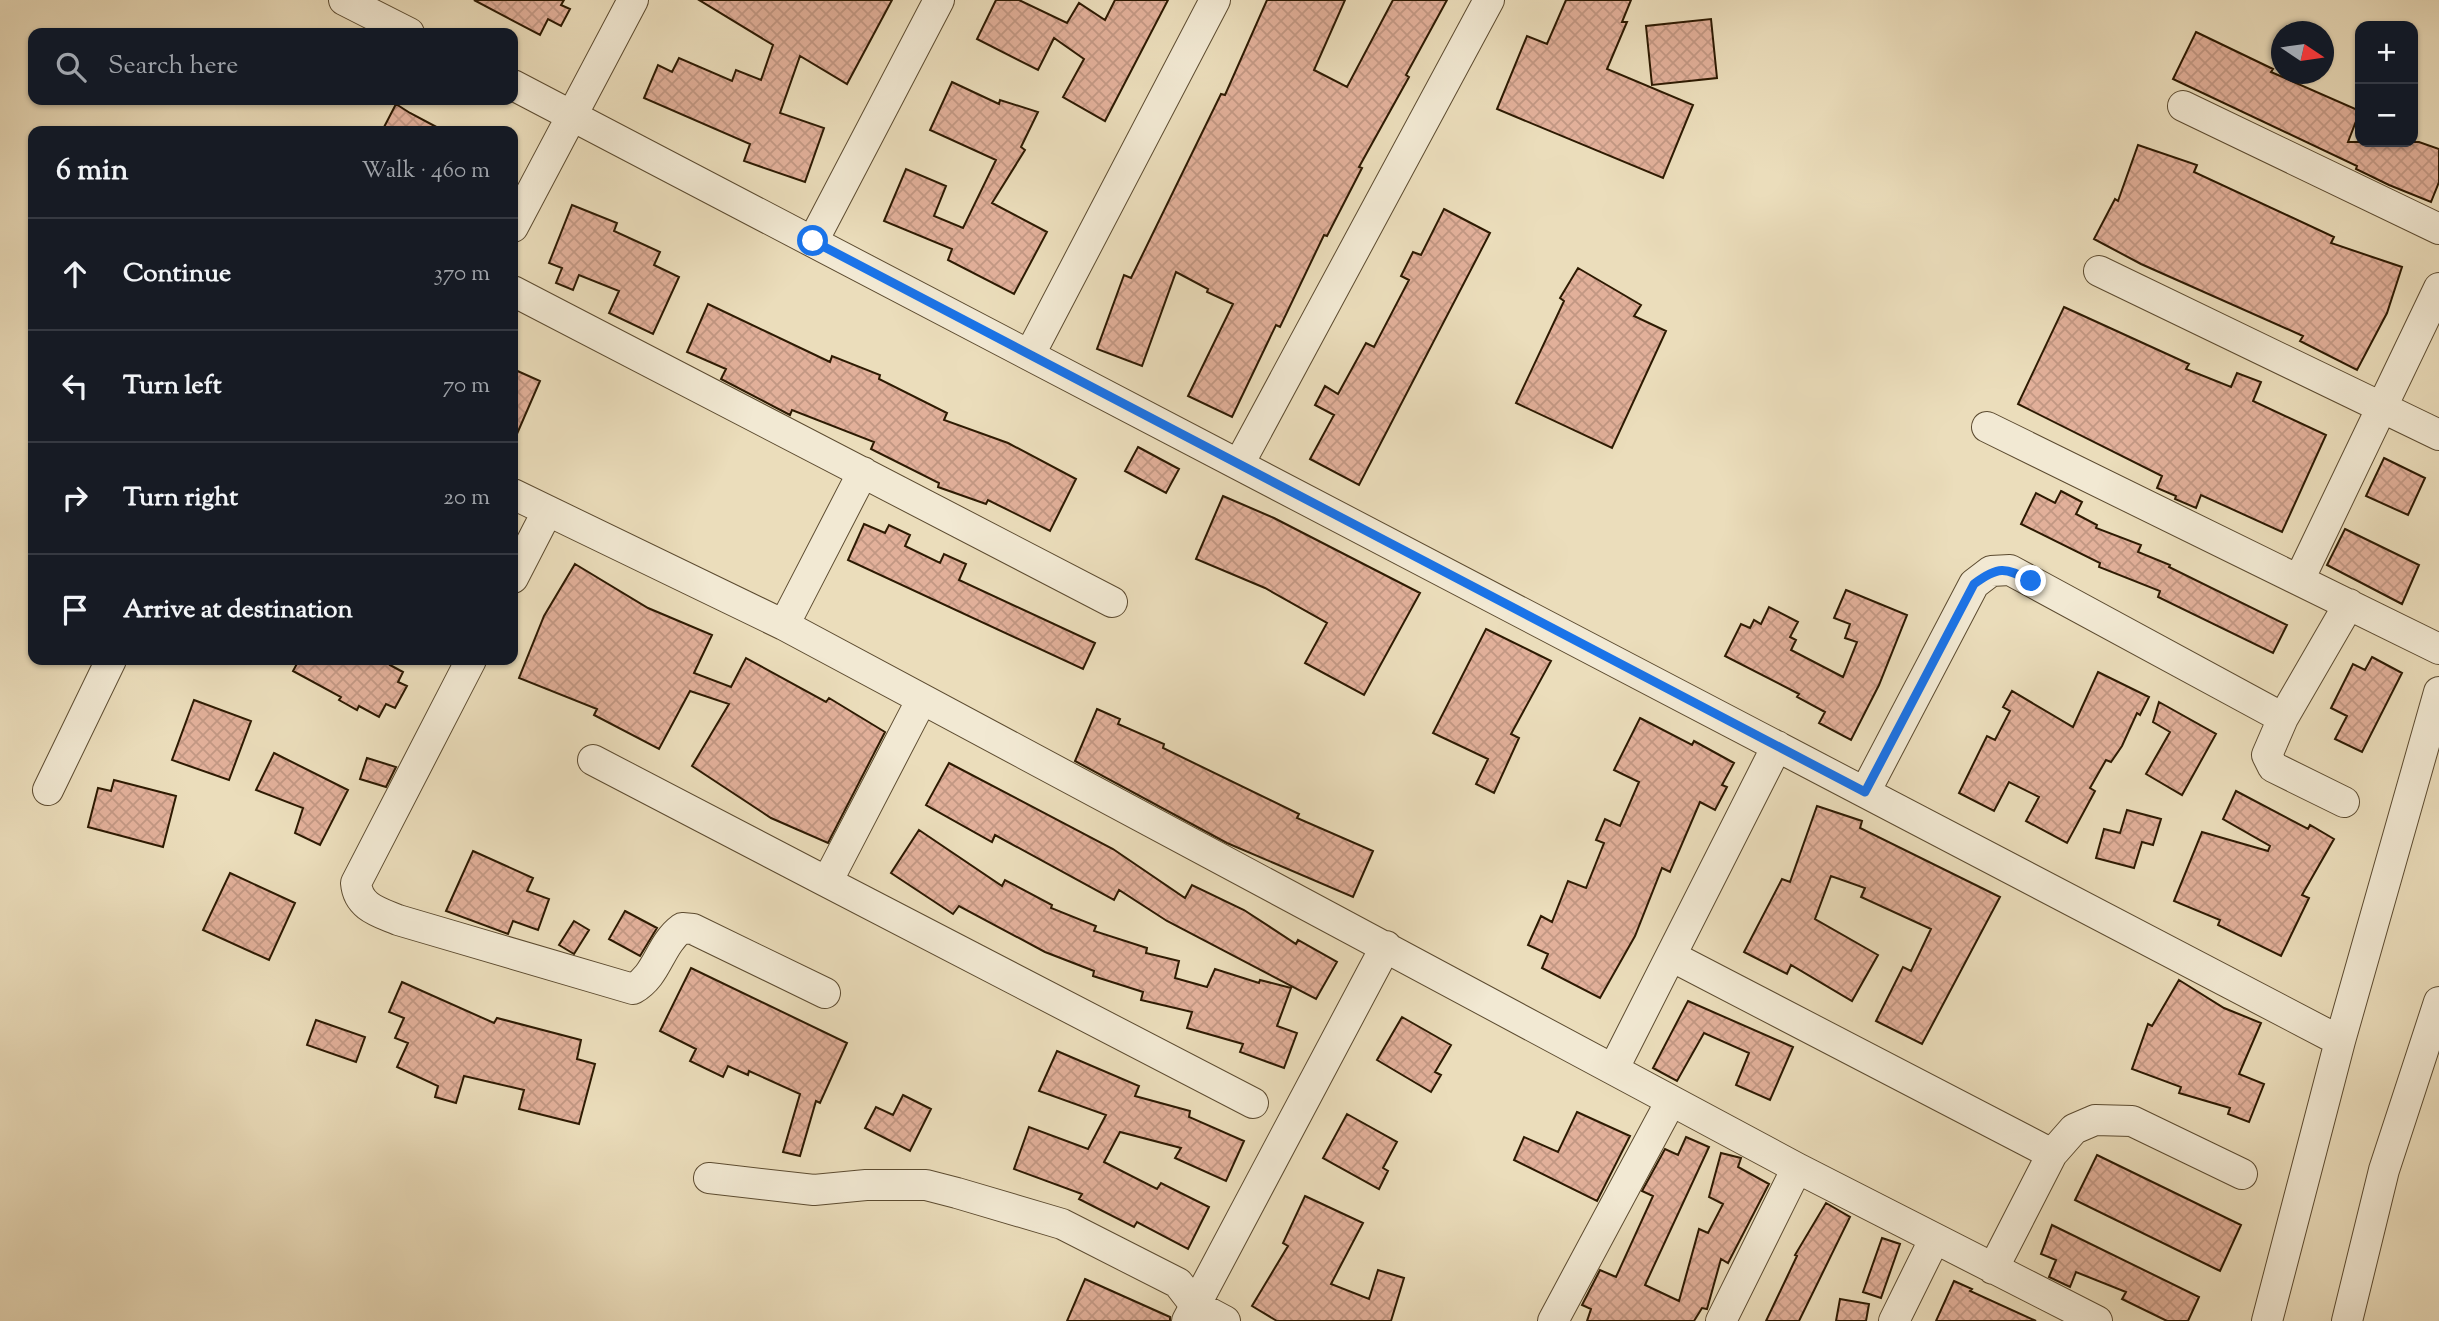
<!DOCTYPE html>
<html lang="en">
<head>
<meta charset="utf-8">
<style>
	body { margin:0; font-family:"Sorts Mill Goudy",serif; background:#20242c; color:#f1f3f6 }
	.controls { position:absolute; right:21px; top:21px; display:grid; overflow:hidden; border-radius:14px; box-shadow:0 2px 5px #0004 }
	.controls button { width:63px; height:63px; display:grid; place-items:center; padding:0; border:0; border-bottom:2px solid #363941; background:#171b24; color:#f1f3f6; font:35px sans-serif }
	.compass { position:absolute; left:2271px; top:21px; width:63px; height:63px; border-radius:50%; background:#171b24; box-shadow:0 2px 5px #0004; rotate:103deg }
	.stop { position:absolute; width:21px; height:21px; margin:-16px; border:5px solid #1a73e8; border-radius:50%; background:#fff }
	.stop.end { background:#1a73e8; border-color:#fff; box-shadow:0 2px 7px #0008 }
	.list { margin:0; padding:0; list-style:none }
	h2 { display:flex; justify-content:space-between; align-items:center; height:91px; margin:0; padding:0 28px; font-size:30px }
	h2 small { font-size:23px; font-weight:400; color:#9ea1a6 }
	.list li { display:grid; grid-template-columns:46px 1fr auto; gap:21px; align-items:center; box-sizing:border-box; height:112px; padding:0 28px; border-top:2px solid #363941 }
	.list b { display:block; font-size:26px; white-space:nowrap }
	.list em { font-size:23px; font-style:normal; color:#9ea1a6 }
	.icon { flex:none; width:38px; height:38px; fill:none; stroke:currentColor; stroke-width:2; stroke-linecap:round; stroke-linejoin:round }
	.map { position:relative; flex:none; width:2439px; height:1321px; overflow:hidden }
	.search { position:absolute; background:#171b24; box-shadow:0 2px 5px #0004; left:28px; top:28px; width:490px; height:77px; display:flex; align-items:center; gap:18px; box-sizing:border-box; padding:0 24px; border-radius:14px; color:#9ea1a6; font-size:26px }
	.panel { position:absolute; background:#171b24; box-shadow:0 2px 5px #0004; left:28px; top:126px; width:490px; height:539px; border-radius:14px }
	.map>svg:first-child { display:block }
	.building { fill:url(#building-cross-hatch); stroke:#2d1a02; stroke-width:2 }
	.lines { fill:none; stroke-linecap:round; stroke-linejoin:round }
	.minor-casing { stroke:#5c4b30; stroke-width:32 }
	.minor { stroke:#f2e9d3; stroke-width:30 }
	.route { stroke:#1a73e8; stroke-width:9 }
</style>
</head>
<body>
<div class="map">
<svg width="2439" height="1321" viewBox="0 0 2439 1321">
	<defs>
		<pattern id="building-cross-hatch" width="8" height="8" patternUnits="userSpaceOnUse" patternTransform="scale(1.75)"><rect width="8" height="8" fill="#e2b09a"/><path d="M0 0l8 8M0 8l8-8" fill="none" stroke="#c29783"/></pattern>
	</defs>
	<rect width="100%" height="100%" fill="#ebddbb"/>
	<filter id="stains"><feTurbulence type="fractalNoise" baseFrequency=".00286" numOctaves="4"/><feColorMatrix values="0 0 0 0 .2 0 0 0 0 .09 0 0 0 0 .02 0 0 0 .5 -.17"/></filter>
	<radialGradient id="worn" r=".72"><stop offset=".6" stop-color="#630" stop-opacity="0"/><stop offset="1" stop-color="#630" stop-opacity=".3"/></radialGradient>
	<path class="building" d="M474,0H564L561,5L570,9L561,26L548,19L540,35Z
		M699,0H892L847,84L800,56L780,113L824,128L805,182L744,161L750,144L644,98L658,65L672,72L679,58L732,81L736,70L761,80L773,45Z
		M996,0H1019L1067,23L1079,3L1105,20L1115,0H1168L1105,121L1063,97L1084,59L1054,38L1038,70L977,39Z
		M1267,0H1345L1314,70L1347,87L1393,0H1447L1406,75L1409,77L1359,167L1362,168L1327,236L1324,235L1280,327L1276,325L1232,417L1188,396L1233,304L1207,292L1208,289L1176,272L1142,366L1097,349L1124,275L1131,278L1221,94L1225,95Z
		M1566,0H1631L1622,22H1627L1607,69L1693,105L1663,178L1497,109L1527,36L1547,44Z
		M1711,19L1717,78L1652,85L1646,26Z
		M2196,32L2273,69L2271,72L2360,111L2348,142H2419L2439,149V182L2431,202L2389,185L2356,169L2357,166L2173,79Z
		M952,82L999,104L1000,100L1038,112L1021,147L1025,150L992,203L1047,232L1014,294L948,260L952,249L884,221L906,169L946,186L934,216L963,228L996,160L930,130Z
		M396,104L410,113L444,131H382Z
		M2138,145L2197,165L2194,172L2334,237L2331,243L2402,267L2387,313L2357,370L2300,341L2303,336L2141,264L2094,239L2115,199L2118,201Z
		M572,205L617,223L614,231L660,252L654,265L679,277L653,334L609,313L619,291L579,275L573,290L556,283L562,268L549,263Z
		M1444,209L1490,233L1359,485L1310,459L1334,415L1315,405L1325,386L1338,394L1366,343L1374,347L1409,280L1401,276L1413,252L1421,255Z
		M1578,268L1641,305L1634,316L1666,331L1612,448L1516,403L1564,301L1560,298Z
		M708,304L830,362L832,356L880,375L879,379L947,413L944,420L1008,443L1076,479L1050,531L988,500L986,504L938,487L939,483L871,449L874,442L792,410L790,415L721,379L726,369L687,352Z
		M2064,307L2189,364L2186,369L2231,387L2237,373L2261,382L2253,401L2326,435L2282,532L2201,495L2196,508L2175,499L2176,496L2157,488L2162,476L2018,404Z
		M513,369L540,381L513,443Z
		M1138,447L1179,469L1166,493L1125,471Z
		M2384,458L2425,478L2408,515L2366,496Z
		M2061,491L2082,502L2076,514L2097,525L2096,528L2141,545L2138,552L2170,565L2169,567L2287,625L2273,653L2158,597L2160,591L2099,567L2100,563L2021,524L2036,493L2055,503Z
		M1223,496L1274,518L1420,593L1364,695L1305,663L1327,623L1265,588L1196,559Z
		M864,524L885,533L889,525L910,535L905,546L940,563L944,554L966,564L959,580L1095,643L1083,669L848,560Z
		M2345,529L2419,565L2402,604L2327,565Z
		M575,564L648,608L712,635L694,673L731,687L746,658L826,702L829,698L885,732L828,843L771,818L692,766L729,704L690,691L659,749L594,715L597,709L519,678L544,616Z
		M1846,590L1907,615L1879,685L1851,740L1819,723L1825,712L1797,697L1799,694L1725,656L1741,624L1750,628L1754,620L1761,624L1769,607L1798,622L1790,637L1796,640L1791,650L1843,677L1857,642L1845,638L1850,624L1834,618Z
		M1486,629L1551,661L1511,734L1519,738L1494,793L1476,784L1488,759L1433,733Z
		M2372,657L2402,673L2362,752L2335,739L2347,716L2331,708L2353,664L2365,670Z
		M299,660H393L390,665L403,672L398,682L407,686L395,708L386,704L379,717L359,706L357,710L339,700L341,697L293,671Z
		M2098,672L2149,697L2140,715L2137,713L2122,746L2111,762L2106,760L2090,788L2095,791L2067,843L2026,821L2039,797L2009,782L1994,811L1959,793L1987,736L1995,740L2010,711L2003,707L2012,691L2073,727Z
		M194,700L251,721L229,780L172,760Z
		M2159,702L2216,734L2182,795L2146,774L2170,732L2153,722Z
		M1097,709L1120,719L1118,724L1164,744L1163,748L1299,814L1297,818L1373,851L1353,897L1227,843L1075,761Z
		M1640,718L1692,745L1694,741L1734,763L1722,785L1727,787L1715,810L1700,802L1670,872L1662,868L1635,936L1600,998L1542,968L1548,954L1528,945L1541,916L1552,922L1568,881L1586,888L1604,843L1596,840L1605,819L1620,826L1639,782L1614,770Z
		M274,753L348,790L320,845L295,833L303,808L256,790Z
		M367,758L396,767L386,787L360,779Z
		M949,763L1113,849L1185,898L1192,885L1244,910L1296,944L1298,940L1337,962L1316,999L1167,921L1119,890L1114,900L995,835L992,842L926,805Z
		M114,780L176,796L163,847L88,827L98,788L111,791Z
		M2236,791L2308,829L2310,825L2334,839L2302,895L2309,898L2281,956L2218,925L2220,920L2174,901L2202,832L2268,851L2270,846L2223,819Z
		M1817,806L1862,821L1860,828L2000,897L1922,1044L1876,1021L1903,967L1911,971L1931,929L1861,897L1865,888L1831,876L1815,919L1878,955L1852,1001L1791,965L1787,974L1744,952L1782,879L1790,882Z
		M2127,810L2161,819L2153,845L2142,842L2134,868L2096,858L2104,829L2120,833Z
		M919,830L1002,886L1005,880L1052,905L1051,908L1096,926L1094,931L1147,948L1146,953L1179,961L1175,978L1207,987L1215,969L1259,983L1260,980L1291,988L1277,1026L1297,1033L1284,1068L1240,1052L1243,1044L1187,1028L1192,1012L1141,1000L1143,992L1093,976L1094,971L1045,952L959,906L953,914L891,873Z
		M473,851L533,878L527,891L549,899L538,930L513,921L508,934L446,911Z
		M230,873L295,903L269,960L203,930Z
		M625,911L657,928L640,956L609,939Z
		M574,921L589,930L574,954L559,945Z
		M691,968L847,1043L820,1103L816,1101L800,1156L783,1152L800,1094L749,1071L748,1075L728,1066L723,1077L690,1061L696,1049L660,1031Z
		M2179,980L2224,1008L2261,1023L2239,1074L2264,1084L2249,1122L2228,1114L2230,1108L2179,1093L2181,1087L2132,1069L2148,1024L2152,1026Z
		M402,982L494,1023L497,1018L581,1040L577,1059L595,1064L579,1124L519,1109L524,1090L464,1076L456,1103L435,1097L438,1086L397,1067L408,1043L395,1038L404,1018L389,1012Z
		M1688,1001L1793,1047L1770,1100L1736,1085L1749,1053L1704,1033L1677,1081L1653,1068Z
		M1402,1017L1451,1045L1435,1072L1441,1075L1431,1092L1377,1060Z
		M316,1020L365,1037L356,1062L307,1045Z
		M1057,1051L1139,1086L1135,1096L1190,1111L1189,1117L1244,1141L1226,1181L1175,1158L1181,1148L1120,1132L1104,1162L1157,1189L1161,1183L1209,1207L1188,1249L1137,1222L1134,1227L1079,1199L1082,1194L1014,1169L1029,1127L1088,1149L1106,1115L1039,1091Z
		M903,1095L931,1109L910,1151L865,1128L876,1107L893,1115Z
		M1577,1112L1630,1136L1597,1201L1514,1160L1524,1137L1558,1152Z
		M1347,1114L1397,1142L1383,1168L1388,1171L1379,1189L1323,1158Z
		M1686,1137L1709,1147L1645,1285L1679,1301L1699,1229L1708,1233L1723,1204L1709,1197L1721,1153L1741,1158L1738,1167L1769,1184L1728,1263L1721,1259L1707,1309L1702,1308L1694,1321H1587L1591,1309L1582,1305L1600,1270L1616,1277L1653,1196L1642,1191L1665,1149L1678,1155Z
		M2097,1155L2241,1225L2220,1271L2075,1200Z
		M1305,1196L1363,1223L1331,1284L1369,1299L1378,1270L1404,1278L1391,1321H1277L1252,1306L1288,1246L1283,1243Z
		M1826,1203L1850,1217L1799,1321H1766L1797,1256L1795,1255Z
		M2052,1225L2199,1297L2188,1321H2167L2122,1299L2126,1292L2076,1272L2070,1287L2049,1277L2056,1260L2041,1254Z
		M1882,1238L1900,1244L1881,1298L1863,1292Z
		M1085,1279L1170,1317V1321H1067Z
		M1954,1281L1972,1289L1970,1291L2036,1321H1936Z
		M1840,1299L1869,1304L1866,1321H1836Z"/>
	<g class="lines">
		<defs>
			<path id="minor" d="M344,0L409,33
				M513,85L2340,1041
				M2183,106L2439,229
				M513,227L633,0
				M813,241L939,0
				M2099,271L2439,435
				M513,291L1112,602
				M1030,354L1215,0
				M1987,427L2439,649
				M1239,464L1489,0
				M513,494L784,625L1797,1168L2097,1321
				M513,578L547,512
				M2299,580L2439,288
				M784,625L863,472
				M471,660L356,883C358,907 379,912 398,920L633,989C658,975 659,945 682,928L693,929L825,993
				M922,699L827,882L1253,1103
				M593,760L827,882
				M48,790L111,660
				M1865,792L1974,584L1991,571L2010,570L2283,718
				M2344,802L2273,767L2267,755L2283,718L2349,604
				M1671,956L2052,1154
				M1614,1068L1777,746
				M709,1178L814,1190L866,1185H926L957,1193L1062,1224L1178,1283L1195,1305L1225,1321
				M1993,1269L2052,1154L2074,1129L2095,1120L2132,1121L2242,1174
				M1187,1321L1386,946
				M1553,1321L1671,1101
				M1721,1321L1797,1168
				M1894,1321L1934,1240
				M2267,1321L2340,1041L2439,692
				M2347,1321L2384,1170L2439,1002"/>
		</defs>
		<use href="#minor" class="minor-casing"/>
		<use href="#minor" class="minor"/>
	</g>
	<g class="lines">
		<path class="route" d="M813,241L1865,792L1974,584C1998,566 2005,567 2031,581"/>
	</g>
	<rect width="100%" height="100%" filter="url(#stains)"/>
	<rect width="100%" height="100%" fill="url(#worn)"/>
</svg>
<div class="controls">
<button>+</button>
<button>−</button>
</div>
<svg class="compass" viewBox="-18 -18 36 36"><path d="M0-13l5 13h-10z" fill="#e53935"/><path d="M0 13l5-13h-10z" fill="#9ea1a6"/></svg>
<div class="stop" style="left:813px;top:241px"></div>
<div class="stop end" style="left:2031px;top:581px"></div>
<div class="search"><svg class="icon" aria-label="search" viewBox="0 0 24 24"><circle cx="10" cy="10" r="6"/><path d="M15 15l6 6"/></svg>Search here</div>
<section class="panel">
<h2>6 min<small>Walk · 460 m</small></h2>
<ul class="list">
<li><svg class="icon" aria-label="ahead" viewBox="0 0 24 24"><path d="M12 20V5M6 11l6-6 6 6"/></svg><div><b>Continue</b></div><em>370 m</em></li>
<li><svg class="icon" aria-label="left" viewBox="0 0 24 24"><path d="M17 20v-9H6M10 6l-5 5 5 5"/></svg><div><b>Turn left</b></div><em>70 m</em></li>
<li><svg class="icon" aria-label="right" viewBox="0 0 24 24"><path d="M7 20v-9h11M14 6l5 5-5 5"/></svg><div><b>Turn right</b></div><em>20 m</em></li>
<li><svg class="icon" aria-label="arrive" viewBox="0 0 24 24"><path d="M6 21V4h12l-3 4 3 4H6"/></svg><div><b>Arrive at destination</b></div></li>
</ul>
</section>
</div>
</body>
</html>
